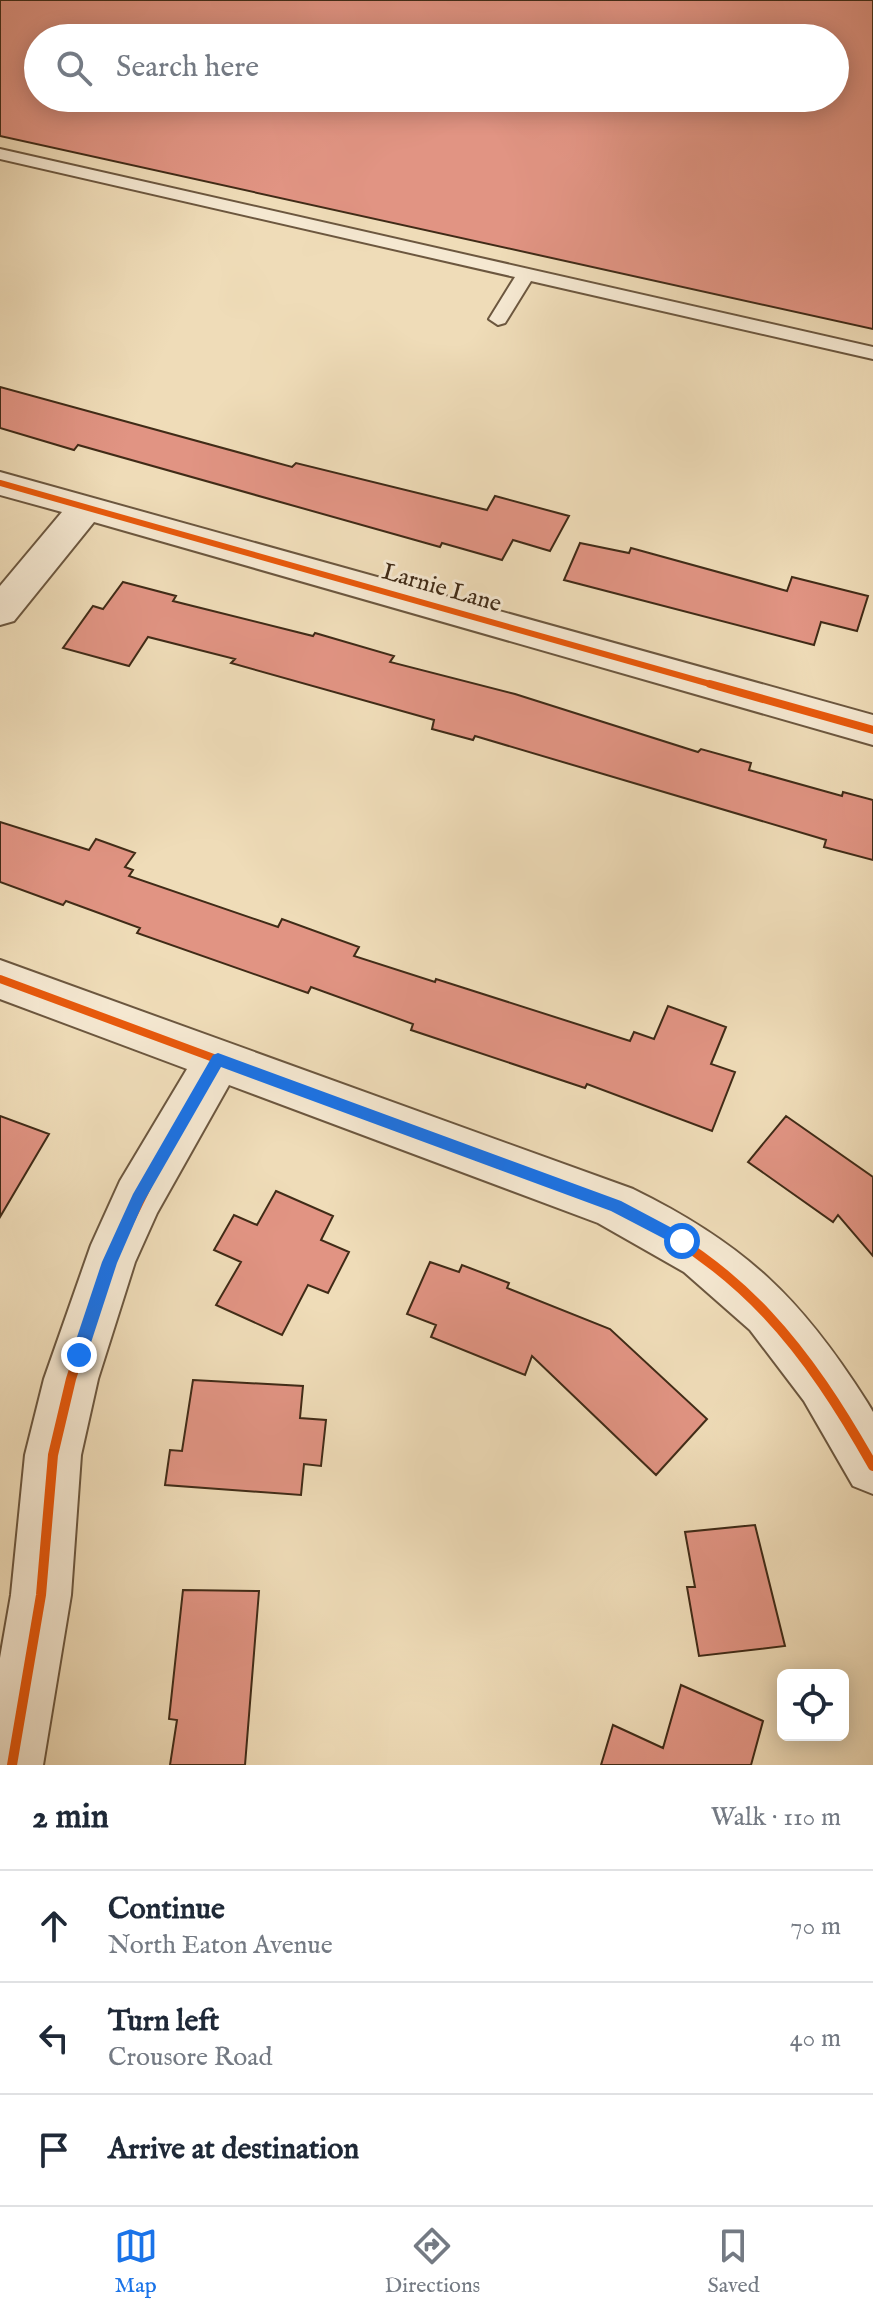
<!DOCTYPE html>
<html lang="en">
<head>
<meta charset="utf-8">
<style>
	body { margin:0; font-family:"IM FELL English",serif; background:#f2f2f3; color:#1f2937 }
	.controls { position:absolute; right:24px; bottom:24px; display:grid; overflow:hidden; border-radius:12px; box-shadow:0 4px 20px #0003 }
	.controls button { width:72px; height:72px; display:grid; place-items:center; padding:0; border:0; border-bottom:2px solid #e0e1e3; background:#fff; color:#1f2937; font:40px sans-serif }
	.stop { position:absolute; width:24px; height:24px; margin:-18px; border:6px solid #1a73e8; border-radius:50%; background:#fff }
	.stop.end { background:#1a73e8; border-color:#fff; box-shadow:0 2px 8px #0008 }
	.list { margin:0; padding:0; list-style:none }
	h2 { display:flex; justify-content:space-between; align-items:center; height:104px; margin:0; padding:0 32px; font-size:34px }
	h2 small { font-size:26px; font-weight:400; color:#747a83 }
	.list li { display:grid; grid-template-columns:52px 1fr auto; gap:24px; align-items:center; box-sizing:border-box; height:112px; padding:0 32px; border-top:2px solid #e0e1e3 }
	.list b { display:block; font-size:30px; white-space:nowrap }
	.list p { margin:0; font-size:26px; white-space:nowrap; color:#747a83 }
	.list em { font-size:26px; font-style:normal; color:#747a83 }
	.icon { flex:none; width:44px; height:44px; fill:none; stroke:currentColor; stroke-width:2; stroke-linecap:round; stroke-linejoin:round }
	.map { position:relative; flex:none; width:873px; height:1765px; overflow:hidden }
	.search { position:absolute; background:#fff; box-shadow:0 4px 20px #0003; left:24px; right:24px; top:24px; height:88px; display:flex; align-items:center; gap:20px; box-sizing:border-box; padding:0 28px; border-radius:44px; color:#747a83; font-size:30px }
	.sheet { height:440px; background:#fff }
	nav { display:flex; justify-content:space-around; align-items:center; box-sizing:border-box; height:112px; border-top:2px solid #e0e1e3; background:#fff; font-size:22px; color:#747a83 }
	nav a { display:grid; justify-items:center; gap:4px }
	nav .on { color:#1a73e8 }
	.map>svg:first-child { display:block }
	.building { fill:#e19483; stroke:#402b17; stroke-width:2; fill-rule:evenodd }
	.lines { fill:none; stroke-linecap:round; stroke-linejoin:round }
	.service-casing { stroke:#6c573f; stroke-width:4 }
	.minor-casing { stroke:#6c573f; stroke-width:4 }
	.service { fill:#f5e8d1; fill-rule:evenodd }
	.minor { fill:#f5e8d1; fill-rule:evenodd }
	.cycleway-far2-casing { stroke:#f5e8d1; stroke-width:10 }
	.cycleway-far1-casing { stroke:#f5e8d1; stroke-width:13 }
	.cycleway-casing { stroke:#f5e8d1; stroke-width:15 }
	.cycleway-far2 { stroke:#e8590c; stroke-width:6 }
	.cycleway-far1 { stroke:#e8590c; stroke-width:8 }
	.cycleway { stroke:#e8590c; stroke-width:10 }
	.route { fill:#1a73e8 }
	.labels { text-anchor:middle; stroke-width:6; stroke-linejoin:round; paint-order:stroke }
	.street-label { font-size:24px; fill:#402b17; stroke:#f5e8d1 }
</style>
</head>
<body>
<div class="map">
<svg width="873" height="1765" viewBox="0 0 873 1765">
	<rect width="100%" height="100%" fill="#efdcb8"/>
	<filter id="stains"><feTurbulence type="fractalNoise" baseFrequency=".0025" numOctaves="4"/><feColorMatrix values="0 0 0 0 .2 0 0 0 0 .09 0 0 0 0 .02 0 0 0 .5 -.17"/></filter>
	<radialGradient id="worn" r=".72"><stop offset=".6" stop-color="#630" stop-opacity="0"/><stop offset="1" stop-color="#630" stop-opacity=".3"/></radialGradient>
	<path class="building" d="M0,0H873V329L0,136ZM38,38H835V98H38Z
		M0,387L292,467L296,463L487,510L495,496L569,516L550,551L513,540L502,560L442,543L440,547L78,445L74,450L0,428Z
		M580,543L629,553L631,548L787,591L792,577L868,596L857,631L821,622L814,645L564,580Z
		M123,582L176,596L173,601L313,636L315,633L394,656L390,662L515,694L698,752L701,749L751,763L749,770L842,796L843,792L873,800V860L824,847L826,840L475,736L473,740L432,729L434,720L231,663L235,659L148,637L129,666L63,648L93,606L103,609Z
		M0,822L89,850L96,839L135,853L125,867L133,870L129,876L278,927L282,919L359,947L354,956L435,982L436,979L630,1041L634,1032L654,1039L668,1006L726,1027L711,1064L735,1072L712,1131L587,1084L585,1088L411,1030L413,1024L311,987L308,993L137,933L140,928L66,901L63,905L0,882Z
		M0,1116L49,1134L0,1217Z
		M786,1116L873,1177V1256L838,1215L833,1222L748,1162Z
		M276,1191L333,1216L321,1240L349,1252L328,1293L308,1285L282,1335L216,1305L241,1262L214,1250L234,1215L257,1225Z
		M430,1262L459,1272L462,1265L509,1283L507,1288L610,1329L707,1419L656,1475L532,1356L525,1375L431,1337L436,1325L407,1314Z
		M193,1380L303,1386L300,1418L326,1420L321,1466L304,1464L301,1495L165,1485L170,1450L182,1451Z
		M755,1525L785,1646L699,1656L687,1587H695L685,1532Z
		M183,1590L259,1591L245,1765H170L177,1720L169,1719Z
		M681,1685L763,1721L751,1765H601L613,1725L663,1748Z"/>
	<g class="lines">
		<defs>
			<path id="service" d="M0,149L873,347V359L531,281L505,323L498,325L489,319L515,277L0,159Z"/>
			<path id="minor" d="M0,472L873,715V745L94,522L14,621L0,625V586L62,512L0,495Z
				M0,960L633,1189C745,1244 801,1298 867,1402L873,1412V1494L853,1486L804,1401L750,1330L684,1272L598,1223L229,1085L157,1213L135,1262L98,1379L81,1455L71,1595L43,1765H0V1658L11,1595L25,1455L44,1379L91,1245L120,1181L187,1069L0,999Z"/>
		</defs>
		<use href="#service" class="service-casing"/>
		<use href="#minor" class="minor-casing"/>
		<use href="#service" class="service"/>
		<use href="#minor" class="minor"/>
		<defs>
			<path id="cycleway-far2" d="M0,483L717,686"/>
			<path id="cycleway-far1" d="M710,684L873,730
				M0,979L503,1165
				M157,1165L218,1059"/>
			<path id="cycleway" d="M497,1163C537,1177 579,1190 617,1207C742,1265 807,1349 873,1466
				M12,1765L41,1595L53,1455L71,1379L109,1262L158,1163"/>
		</defs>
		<use href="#cycleway-far2" class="cycleway-far2-casing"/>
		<use href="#cycleway-far1" class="cycleway-far1-casing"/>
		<use href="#cycleway" class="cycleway-casing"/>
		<use href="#cycleway-far2" class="cycleway-far2"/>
		<use href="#cycleway-far1" class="cycleway-far1"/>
		<use href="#cycleway" class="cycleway"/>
	</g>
	<path class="route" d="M218,1053L621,1201L687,1236L690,1241L682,1248L611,1211L221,1067L143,1203L117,1263L85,1361H74L71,1355L102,1262L133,1194L213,1055Z"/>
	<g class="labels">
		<g class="street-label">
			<text transform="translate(442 587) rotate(16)" y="8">Larnie Lane</text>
		</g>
	</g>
	<rect width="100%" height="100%" filter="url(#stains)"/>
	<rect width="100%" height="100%" fill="url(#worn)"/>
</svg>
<div class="controls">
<button><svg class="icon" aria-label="locate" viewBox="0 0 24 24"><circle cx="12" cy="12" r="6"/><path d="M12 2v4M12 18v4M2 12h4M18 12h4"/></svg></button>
</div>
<div class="stop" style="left:682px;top:1241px"></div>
<div class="stop end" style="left:79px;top:1355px"></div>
<div class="search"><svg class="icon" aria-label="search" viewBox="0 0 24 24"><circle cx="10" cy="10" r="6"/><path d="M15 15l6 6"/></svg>Search here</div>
</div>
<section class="sheet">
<h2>2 min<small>Walk · 110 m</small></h2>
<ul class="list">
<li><svg class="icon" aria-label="ahead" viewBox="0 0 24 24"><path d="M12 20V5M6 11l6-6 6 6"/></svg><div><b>Continue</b><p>North Eaton Avenue</p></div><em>70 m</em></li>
<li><svg class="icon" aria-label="left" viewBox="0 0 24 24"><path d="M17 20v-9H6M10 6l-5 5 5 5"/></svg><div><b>Turn left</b><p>Crousore Road</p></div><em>40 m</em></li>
<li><svg class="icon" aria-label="arrive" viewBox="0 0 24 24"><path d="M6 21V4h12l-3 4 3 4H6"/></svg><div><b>Arrive at destination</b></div></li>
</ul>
</section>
<nav>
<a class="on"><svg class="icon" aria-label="map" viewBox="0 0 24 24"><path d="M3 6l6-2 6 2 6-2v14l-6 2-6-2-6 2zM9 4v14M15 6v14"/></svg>Map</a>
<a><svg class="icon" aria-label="directions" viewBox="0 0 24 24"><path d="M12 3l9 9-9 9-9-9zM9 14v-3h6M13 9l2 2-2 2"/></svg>Directions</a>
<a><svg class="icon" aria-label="saved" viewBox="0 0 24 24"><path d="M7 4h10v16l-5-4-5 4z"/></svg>Saved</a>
</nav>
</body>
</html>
